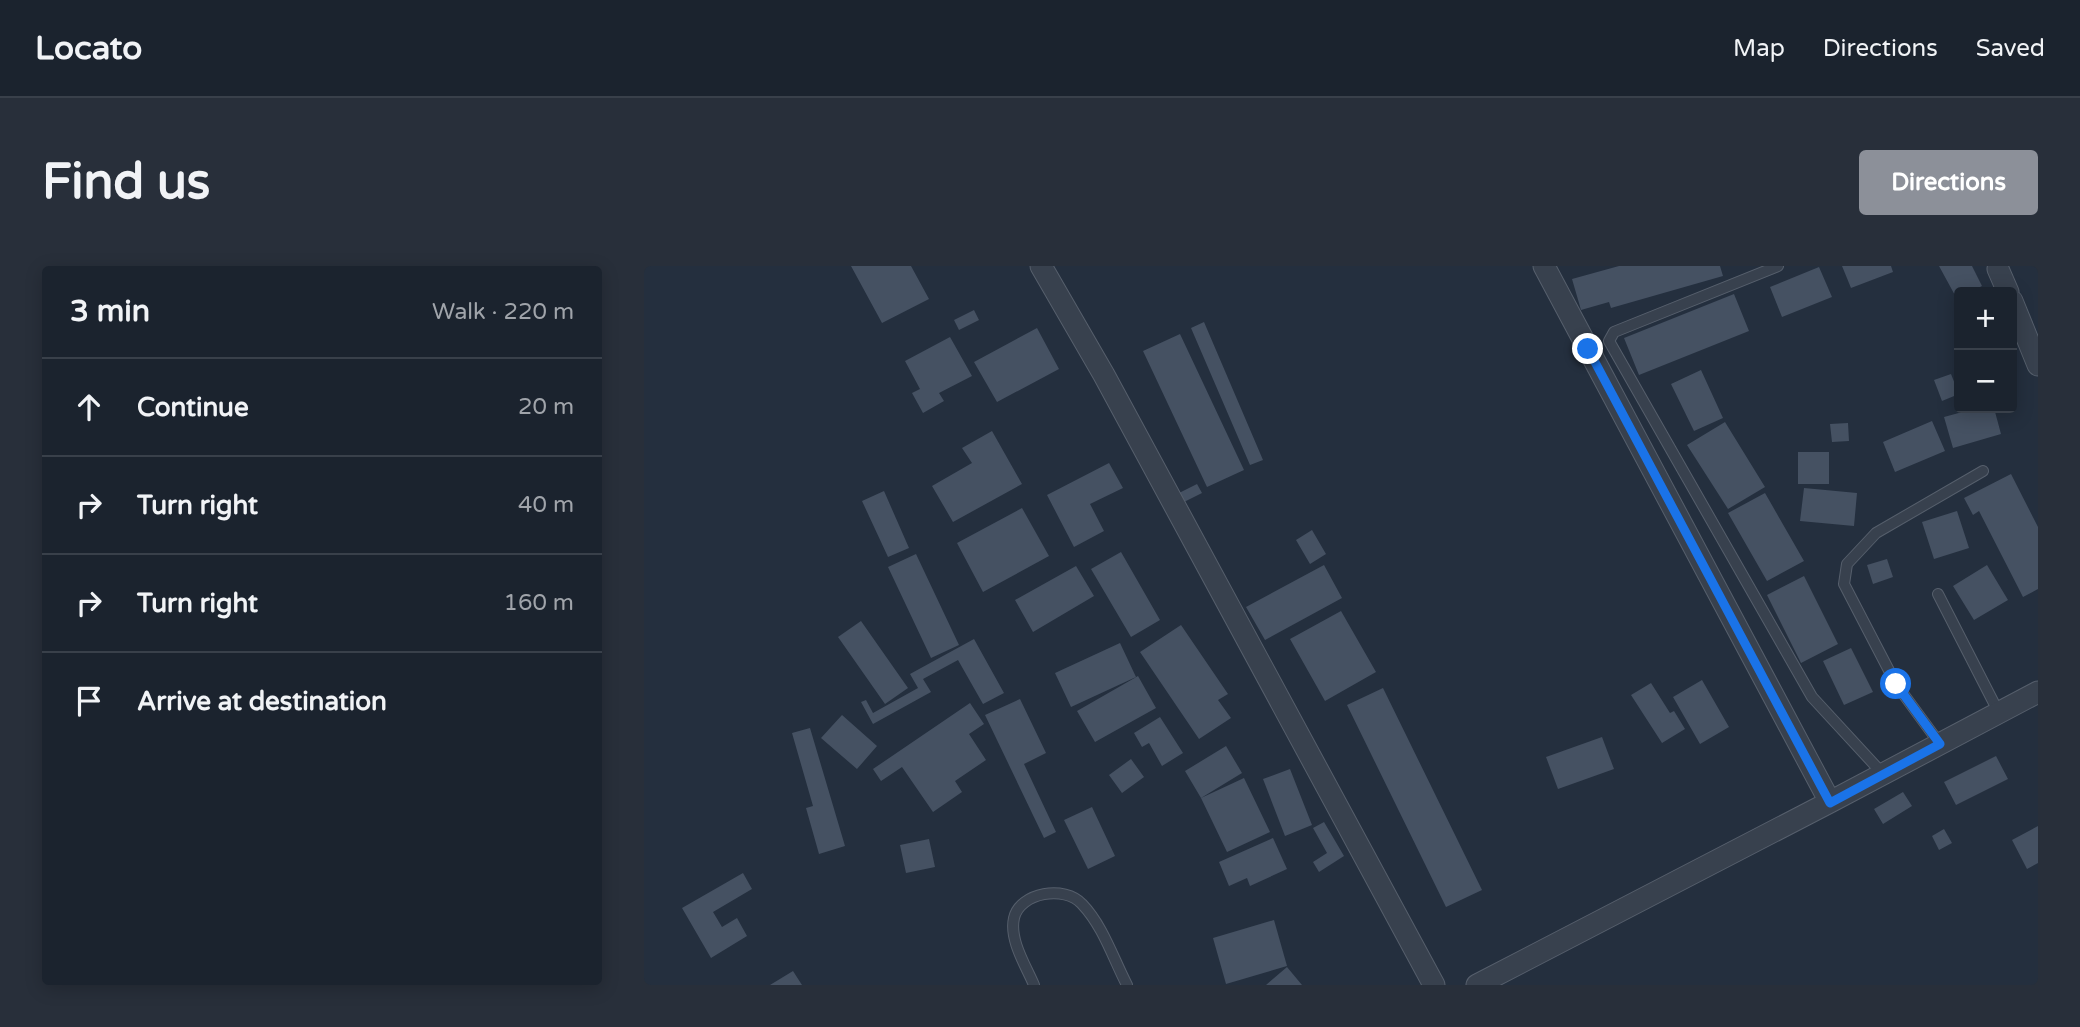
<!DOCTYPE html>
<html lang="en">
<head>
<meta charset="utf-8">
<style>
	body { margin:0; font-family:"Varela Round",sans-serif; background:#282f3a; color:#f1f3f6 }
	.controls { position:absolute; right:21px; top:21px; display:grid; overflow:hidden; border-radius:7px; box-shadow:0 4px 18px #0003 }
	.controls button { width:63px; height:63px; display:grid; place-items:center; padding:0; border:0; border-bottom:2px solid #39404a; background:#1b232e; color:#f1f3f6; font:35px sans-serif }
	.stop { position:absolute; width:21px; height:21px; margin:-16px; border:5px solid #1a73e8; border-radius:50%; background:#fff }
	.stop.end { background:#1a73e8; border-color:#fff; box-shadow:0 2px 7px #0008 }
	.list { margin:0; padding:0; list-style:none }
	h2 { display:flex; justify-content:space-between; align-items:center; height:91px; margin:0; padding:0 28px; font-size:30px }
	h2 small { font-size:23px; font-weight:400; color:#a0a4aa }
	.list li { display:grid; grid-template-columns:46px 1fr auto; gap:21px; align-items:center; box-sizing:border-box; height:98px; padding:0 28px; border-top:2px solid #39404a }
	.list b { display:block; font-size:26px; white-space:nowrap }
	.list em { font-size:23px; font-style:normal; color:#a0a4aa }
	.icon { flex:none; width:38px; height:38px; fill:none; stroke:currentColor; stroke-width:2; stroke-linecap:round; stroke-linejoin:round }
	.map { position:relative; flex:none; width:1394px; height:719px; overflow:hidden; border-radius:7px }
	header { display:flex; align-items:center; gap:42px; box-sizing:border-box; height:98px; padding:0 35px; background:#1b232e; border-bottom:2px solid #39404a }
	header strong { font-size:33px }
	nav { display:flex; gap:38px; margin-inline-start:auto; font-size:24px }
	.intro { display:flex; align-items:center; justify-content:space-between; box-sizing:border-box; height:168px; padding:0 42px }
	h1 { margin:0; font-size:49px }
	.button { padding:18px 32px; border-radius:7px; background:#8c9099; color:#fff; font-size:24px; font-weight:700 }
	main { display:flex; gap:42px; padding:0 42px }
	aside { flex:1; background:#1b232e; border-radius:7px; box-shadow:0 4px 18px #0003 }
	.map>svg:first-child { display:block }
	.building { fill:#455162 }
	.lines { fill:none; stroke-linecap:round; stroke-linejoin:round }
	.lane-casing { stroke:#565f6c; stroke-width:12 }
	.street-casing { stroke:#565f6c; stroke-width:23 }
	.lane { stroke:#38414e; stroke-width:10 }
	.street { stroke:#38414e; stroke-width:21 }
	.route { stroke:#1a73e8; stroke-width:9 }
</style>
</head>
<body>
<header>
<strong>Locato</strong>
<nav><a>Map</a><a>Directions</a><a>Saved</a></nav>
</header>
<div class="intro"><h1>Find us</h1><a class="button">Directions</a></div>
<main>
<aside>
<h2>3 min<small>Walk · 220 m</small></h2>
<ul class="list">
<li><svg class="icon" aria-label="ahead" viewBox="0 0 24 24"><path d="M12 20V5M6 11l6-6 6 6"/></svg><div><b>Continue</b></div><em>20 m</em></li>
<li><svg class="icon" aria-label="right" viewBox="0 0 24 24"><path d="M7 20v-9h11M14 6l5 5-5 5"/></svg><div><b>Turn right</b></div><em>40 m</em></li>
<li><svg class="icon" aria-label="right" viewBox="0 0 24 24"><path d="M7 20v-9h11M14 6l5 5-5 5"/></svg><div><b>Turn right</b></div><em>160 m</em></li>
<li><svg class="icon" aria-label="arrive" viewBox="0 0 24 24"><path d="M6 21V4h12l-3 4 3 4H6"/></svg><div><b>Arrive at destination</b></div></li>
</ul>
</aside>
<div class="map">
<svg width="1394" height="719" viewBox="0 0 1394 719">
	<rect width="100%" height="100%" fill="#242f3e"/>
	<path class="building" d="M207,0H267L285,33L238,57Z
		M975,0H1076L1079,10L967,42L965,36L937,44L928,13Z
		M1198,0H1247L1249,6L1207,22Z
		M1295,0H1328L1338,20L1326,26H1315V32L1313,33Z
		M1175,1L1188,31L1138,51L1126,21Z
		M1090,28L1105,65L995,109L980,72Z
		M330,44L335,54L315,64L310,54Z
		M560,56L619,194L606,199L547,62Z
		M393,62L415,103L353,136L330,96Z
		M536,68L600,204L563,221L499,85Z
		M306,71L328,110L295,127L300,135L279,147L268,127L276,123L261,95Z
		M1057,104L1079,152L1050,165L1027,118Z
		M1307,108L1315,128L1298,135L1290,114Z
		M1333,142H1350L1357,168L1309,182L1300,151Z
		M1288,155L1301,185L1251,206L1239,176Z
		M1081,156L1121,221L1084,243L1043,179Z
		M1204,157L1205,175L1188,176L1186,158Z
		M348,165L378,218L309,256L288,220L328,197L318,182Z
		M1154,186H1185V218H1154Z
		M465,197L479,222L446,238L460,265L430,281L403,229Z
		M1367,208L1394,261V323L1379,331L1335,245L1329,249L1320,232Z
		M553,218L558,227L538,237L533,228Z
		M1160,222L1213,227L1210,260L1156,255Z
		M240,225L265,282L244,291L218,235Z
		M1121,227L1160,295L1123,315L1084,247Z
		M378,242L405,290L339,326L313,277Z
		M1313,245L1325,282L1290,293L1278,256Z
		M668,264L682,288L666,298L652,274Z
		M477,286L516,354L487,371L447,303Z
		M272,288L315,379L287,392L244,301Z
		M1243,293L1249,311L1229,318L1223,299Z
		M680,299L698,332L621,374L602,341Z
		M1343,299L1364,334L1330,354L1309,320Z
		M432,300L450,330L389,366L371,334Z
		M1160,310L1194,378L1157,397L1123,329Z
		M697,345L732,406L681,435L646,373Z
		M217,355L264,422L241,438L194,371Z
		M537,359L584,428L574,434L587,452L555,473L496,386Z
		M330,373L360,427L339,438L314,394L279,413L287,426L229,458L217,436L222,434L229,447L274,422L266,408Z
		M476,377L492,411L427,441L411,407Z
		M1207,382L1229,426L1200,439L1179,395Z
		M494,410L512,442L451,476L433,445Z
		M1058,414L1085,461L1056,478L1029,431Z
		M1007,417L1026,447L1030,445L1041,463L1018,477L987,429Z
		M739,422L838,624L802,641L703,439Z
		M376,433L402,487L380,498L412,566L400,572L341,449Z
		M326,437L340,458L325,468L342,494L311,515L318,526L289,546L258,501L237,515L229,503Z
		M198,449L233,480L213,503L177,472Z
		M516,451L539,487L518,500L505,477L498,481L490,467Z
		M166,462L201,580L175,588L162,542L169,540L148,467Z
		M958,471L970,503L914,523L902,491Z
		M582,480L598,507L557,532L541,505Z
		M1352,490L1364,513L1312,539L1300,516Z
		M487,493L500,511L478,527L465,509Z
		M646,503L668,559L641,570L619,513Z
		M600,512L626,566L583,586L557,532Z
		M1259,526L1268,540L1239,558L1230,543Z
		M448,541L471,590L444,603L420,554Z
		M680,556L700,590L675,606L669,596L683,587L669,562Z
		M1394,560V597L1383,603L1368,574Z
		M1300,563L1308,577L1295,584L1288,570Z
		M629,572L643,603L606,620L603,612L585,620L575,596Z
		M285,573L291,601L262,607L256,579Z
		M99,607L108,623L69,646L78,661L93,652L103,670L67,692L38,642Z
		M630,654L643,700L582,718L569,672Z
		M643,701L658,719H622Z
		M149,705L158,719H126Z"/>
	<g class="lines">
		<defs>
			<path id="lane" d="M1134,0L970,66L965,75L1168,431L1239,508
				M1294,328L1355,447
				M1296,478L1252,418L1200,318L1203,298L1232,267L1339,205
				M390,719C382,700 365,674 370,652C376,626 421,619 438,638C459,660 469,692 483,719"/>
			<path id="street" d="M397,0L460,109L790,719
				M900,0L1186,536
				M1354,3L1364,26
				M1368,35L1394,99
				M833,719L1186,536L1394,426"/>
		</defs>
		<use href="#lane" class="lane-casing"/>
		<use href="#street" class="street-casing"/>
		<use href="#lane" class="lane"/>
		<use href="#street" class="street"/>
	</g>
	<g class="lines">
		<path class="route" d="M944,83L1186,537L1296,478L1252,418"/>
	</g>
</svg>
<div class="controls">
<button>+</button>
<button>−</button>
</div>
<div class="stop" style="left:1252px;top:418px"></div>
<div class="stop end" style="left:944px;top:83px"></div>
</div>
</main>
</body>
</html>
